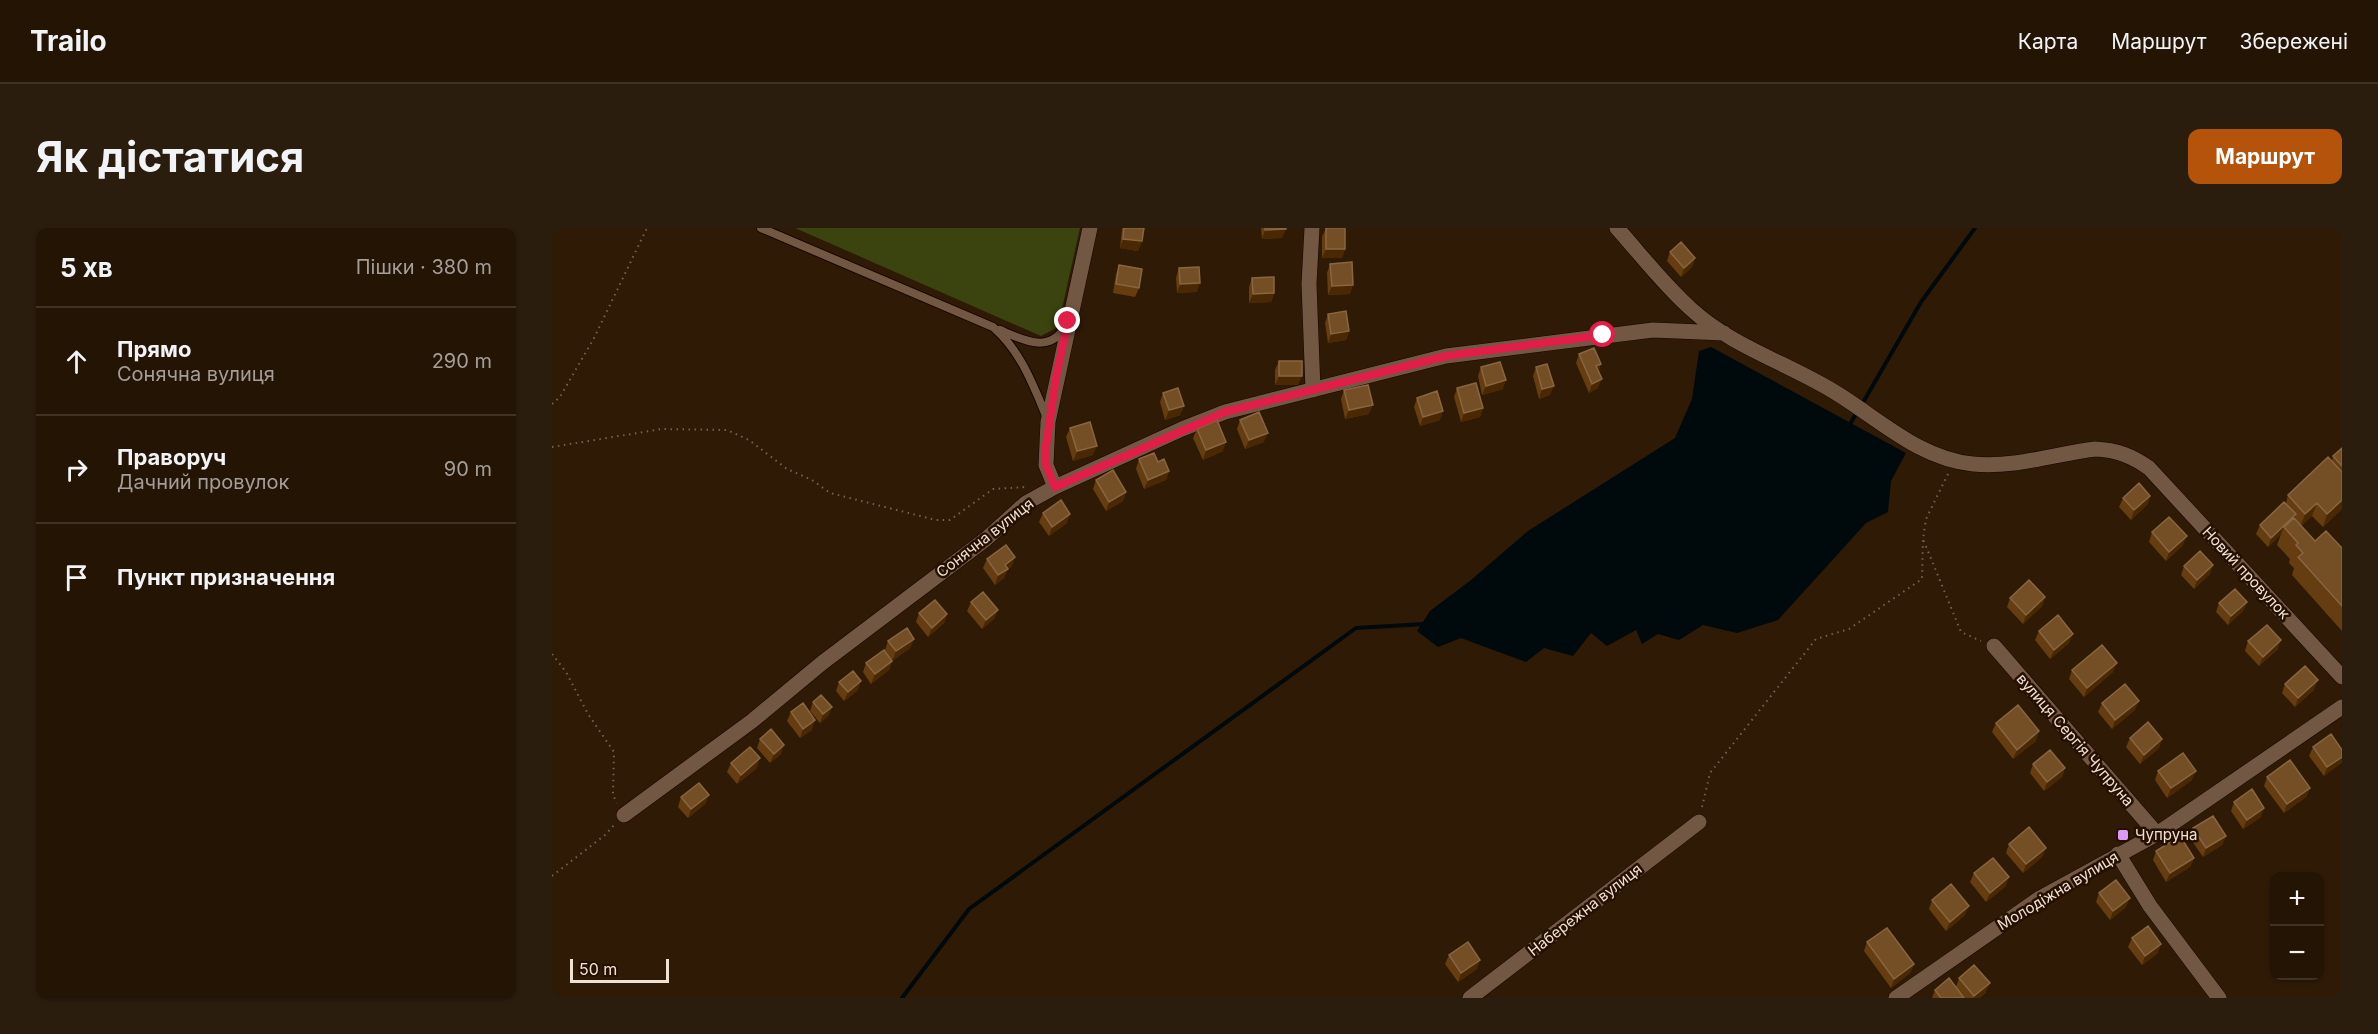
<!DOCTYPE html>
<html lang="uk">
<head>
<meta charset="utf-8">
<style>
	body { margin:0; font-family:Inter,sans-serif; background:#2b1d0e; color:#f1f3f6 }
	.controls { position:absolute; right:18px; bottom:18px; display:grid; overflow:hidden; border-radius:12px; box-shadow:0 2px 4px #0004 }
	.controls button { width:54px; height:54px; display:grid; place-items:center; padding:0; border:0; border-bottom:2px solid #403326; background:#231404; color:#f1f3f6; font:30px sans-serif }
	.scale { position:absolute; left:18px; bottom:15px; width:99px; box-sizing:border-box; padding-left:6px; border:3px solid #f0e1d5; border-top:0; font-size:16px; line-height:21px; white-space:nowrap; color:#f0e1d5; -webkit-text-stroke:4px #251000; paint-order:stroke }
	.stop { position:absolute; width:18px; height:18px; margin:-14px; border:4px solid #e11d48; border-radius:50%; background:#fff }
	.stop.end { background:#e11d48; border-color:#fff; box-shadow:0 2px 6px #0008 }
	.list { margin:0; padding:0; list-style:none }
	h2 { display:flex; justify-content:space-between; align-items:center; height:78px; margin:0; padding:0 24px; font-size:26px }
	h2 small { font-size:20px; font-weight:400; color:#a39e9a }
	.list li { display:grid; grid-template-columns:39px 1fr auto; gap:18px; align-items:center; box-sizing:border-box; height:108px; padding:0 24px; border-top:2px solid #403326 }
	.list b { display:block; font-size:22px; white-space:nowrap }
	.list p { margin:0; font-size:20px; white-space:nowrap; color:#a39e9a }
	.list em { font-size:20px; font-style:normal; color:#a39e9a }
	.icon { flex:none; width:33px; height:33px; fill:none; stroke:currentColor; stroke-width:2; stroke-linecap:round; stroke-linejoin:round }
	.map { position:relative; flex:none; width:1790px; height:770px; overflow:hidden; border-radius:12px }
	header { display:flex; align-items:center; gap:36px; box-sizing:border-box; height:84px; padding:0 30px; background:#231404; border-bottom:2px solid #403326 }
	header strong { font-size:28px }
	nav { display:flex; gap:33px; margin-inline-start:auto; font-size:21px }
	.intro { display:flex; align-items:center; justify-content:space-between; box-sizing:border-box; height:144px; padding:0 36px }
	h1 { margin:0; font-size:42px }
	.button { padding:15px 27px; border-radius:12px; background:#b45309; color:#fff; font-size:21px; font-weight:700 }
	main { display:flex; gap:36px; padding:0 36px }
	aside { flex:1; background:#231404; border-radius:12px; box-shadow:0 2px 4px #0004 }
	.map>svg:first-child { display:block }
	.green { fill:#3b430e }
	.water { fill:#00090b }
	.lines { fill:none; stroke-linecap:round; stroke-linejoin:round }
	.stream { stroke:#00090b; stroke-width:4 }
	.service-casing { stroke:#160400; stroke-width:10 }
	.minor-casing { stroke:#160400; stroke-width:16 }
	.path { stroke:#756251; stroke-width:2; stroke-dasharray:1.5 4.5; stroke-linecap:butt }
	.service { stroke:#725843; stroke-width:8 }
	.minor { stroke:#725843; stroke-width:15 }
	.wall { fill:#653d10 }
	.shaded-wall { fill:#492803 }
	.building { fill:#744f25; stroke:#886641; stroke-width:1.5 }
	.route { stroke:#e11d48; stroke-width:8 }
	.poi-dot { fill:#da9af6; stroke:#251000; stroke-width:2 }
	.labels { text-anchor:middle; stroke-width:5; stroke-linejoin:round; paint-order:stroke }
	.street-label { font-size:15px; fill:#f0e1d5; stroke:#251000 }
	.poi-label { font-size:15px; fill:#f0e1d5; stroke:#251000; text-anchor:start }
</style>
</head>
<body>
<header>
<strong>Trailo</strong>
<nav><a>Карта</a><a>Маршрут</a><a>Збережені</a></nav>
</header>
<div class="intro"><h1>Як дістатися</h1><a class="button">Маршрут</a></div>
<main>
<aside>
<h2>5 хв<small>Пішки · 380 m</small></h2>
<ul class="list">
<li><svg class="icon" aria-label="ahead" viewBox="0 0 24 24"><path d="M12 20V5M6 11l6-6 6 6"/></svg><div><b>Прямо</b><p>Сонячна вулиця</p></div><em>290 m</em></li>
<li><svg class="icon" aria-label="right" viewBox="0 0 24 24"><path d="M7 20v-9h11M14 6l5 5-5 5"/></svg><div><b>Праворуч</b><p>Дачний провулок</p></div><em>90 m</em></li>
<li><svg class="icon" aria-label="arrive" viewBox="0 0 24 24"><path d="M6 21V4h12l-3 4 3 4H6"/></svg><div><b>Пункт призначення</b></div></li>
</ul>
</aside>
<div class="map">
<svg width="1790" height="770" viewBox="0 0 1790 770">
	<rect width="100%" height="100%" fill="#2f1a06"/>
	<path class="green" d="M243,0H528L506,99L489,108Z"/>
	<path class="water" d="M1159,119L1354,225L1339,253L1336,284L1314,295L1226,392L1185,405L1151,397L1127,412L1106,406L1090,416L1084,402L1055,418L1039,405L1021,428L992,420L974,434L909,410L886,419L865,403L878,383L919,352L976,303L1123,210L1140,171L1147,123Z"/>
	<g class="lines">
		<path class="stream" d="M1309,178L1369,74L1423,0
			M1297,198L1305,184
			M350,770L417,681L804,400L873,396"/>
		<defs>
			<path id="service" d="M209,0L441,99C469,123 481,157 495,190
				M448,102C471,112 497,126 513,99"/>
			<path id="minor" d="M760,0L757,56L761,162
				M1065,0C1089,27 1112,57 1139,81C1179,118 1235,135 1281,163C1326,190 1367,231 1421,236C1462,240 1503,226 1543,221C1565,222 1580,228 1597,240L1790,449
				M503,259L494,237L496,194L538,0
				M1442,418L1605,606
				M72,587L200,493L270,435L434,311L474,275L503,259L630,201L673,184L894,128L1101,102L1172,105
				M1566,626L1598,678L1667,770
				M918,770L1147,594
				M1344,770L1488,670L1605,606L1790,479"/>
		</defs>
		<use href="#service" class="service-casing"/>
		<use href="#minor" class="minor-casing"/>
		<path class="path" d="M0,176L8,169L42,110L95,0
			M0,219L110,201L175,202L197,212L235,241L260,252L278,265L384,292H398L441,261L473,259
			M1396,246L1374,291L1371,311L1409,404L1429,413
			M0,426L14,444L36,486L62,524L61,567L65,575
			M1150,579L1158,545L1264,411L1297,401L1370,351L1371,311
			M0,648L53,607L63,596"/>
		<use href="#service" class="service"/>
		<use href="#minor" class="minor"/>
	</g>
	<path class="wall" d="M570,0H592L590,13L586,23L568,20Z
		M709,0H734L730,10L710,11Z
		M774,0L793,21L790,30H770V9Z
		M1118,24L1143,30L1140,39L1129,49L1115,33Z
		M778,36L798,66L776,67L775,45Z
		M567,37L587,60L583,69L561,65L564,46Z
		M627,40L645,64L625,65L624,50Z
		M700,50L722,65L719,74L697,75V59Z
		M776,86L797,103L794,112L776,115L773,95Z
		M1027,126L1049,136L1046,144V160L1037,165L1024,135Z
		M727,133L746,157H723V142Z
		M929,139L951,161L930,167L926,148Z
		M984,139L998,167L987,171L981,148Z
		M905,160L931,180L928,189L909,194L902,169Z
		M792,162L817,186L793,191L789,171Z
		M611,165L632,178L628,187L613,192L608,174Z
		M865,170L888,192L868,198L862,179Z
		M688,192L712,214L693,221L685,201Z
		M518,200L541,227L521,233L514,209Z
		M645,201L671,223L651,232L641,210Z
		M1790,220V281L1771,299L1760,288L1749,298L1763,313L1790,320V403L1740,347L1742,340L1737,335L1738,331L1725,317L1729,306L1716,319L1704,306L1708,297L1734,275L1736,267L1780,233L1781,228Z
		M587,231L617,243L614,252L592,261L584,241Z
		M544,252L574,264L571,273L554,283L541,261Z
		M1598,268L1595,277L1579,292L1567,279L1571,270Z
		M491,285L515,295L497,308L487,294Z
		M1600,304L1631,317L1614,333L1597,314Z
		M435,331L460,338L455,342L452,350L443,357L431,340Z
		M1632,338L1658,346L1642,361L1629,347Z
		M1493,369L1490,378L1471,396L1455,379L1458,370Z
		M419,374L446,382L442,391L430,401L415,383Z
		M1695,374L1691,383L1676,397L1664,384L1667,375Z
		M367,385L395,386L392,395L376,409L364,394Z
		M1487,403L1517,415L1498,431L1483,412Z
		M362,411L358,420L340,433L333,422L336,413Z
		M1696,413L1726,421L1707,438L1693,423Z
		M340,433L337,442L319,456L311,444L314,435Z
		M1520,442L1561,444L1532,469L1517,451Z
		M287,454L306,462L292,473L284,463Z
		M1733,456L1762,462L1743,479L1730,465Z
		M261,474L280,479L276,488L268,495L258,483Z
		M1550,475L1583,482L1560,501L1546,484Z
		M239,484L260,502L248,510L235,493Z
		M1444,495L1484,513L1461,531L1440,504Z
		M1578,510L1610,511L1607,520L1588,536L1574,519Z
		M208,511L229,526L218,535L205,520Z
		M1761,519L1790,522L1772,548L1757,528Z
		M179,535L205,540L185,556L175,544Z
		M1481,536L1513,540L1510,549L1492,563L1478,545Z
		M1606,543L1640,552L1615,570L1603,552Z
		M1715,549L1758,560L1754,569L1732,585L1712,558Z
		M157,567L153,576L136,590L126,579L129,569Z
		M1682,574L1709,589L1691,601L1679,583Z
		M1641,600L1674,608L1670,617L1651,629L1638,610Z
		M1457,616L1494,620L1490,629L1471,645L1454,625Z
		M1604,623L1642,630L1638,639L1614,654L1601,632Z
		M1422,645L1454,658L1434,674L1418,654Z
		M1547,665L1574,679L1558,692L1544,674Z
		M1380,672L1413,687L1394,703L1377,681Z
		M1580,710L1606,725L1590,737L1576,719Z
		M1315,714L1362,736L1358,745L1339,760L1312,723Z
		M897,727L925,741L906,754L893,736Z
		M1407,750L1434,764L1428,770H1380L1383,762L1404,759Z"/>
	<path class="shaded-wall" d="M734,1L730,10L710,11L713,2Z
		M571,11L590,13L586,23L568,20Z
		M774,21H793L790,30H770Z
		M1143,30L1140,39L1129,49L1132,40Z
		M648,55L645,64L625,65L628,56Z
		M801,57L798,66L776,67L780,58Z
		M722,65L719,74L697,75L701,66Z
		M797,103L794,112L776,115L779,106Z
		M1049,136L1046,145L1044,138Z
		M727,148H750L746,157H723Z
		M1050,151L1046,160L1037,165L1040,156Z
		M954,152L951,161L930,167L934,158Z
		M1002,158L998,167L987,171L990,161Z
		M821,177L817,186L793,191L797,182Z
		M632,178L628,187L613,192L617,182Z
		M931,180L928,189L909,194L912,185Z
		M891,183L888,192L868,198L871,189Z
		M716,205L712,214L693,221L697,212Z
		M674,214L671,223L651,232L654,222Z
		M545,218L541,227L521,233L525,223Z
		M617,243L614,252L592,261L596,252Z
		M574,264L571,273L554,283L557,274Z
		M1598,268L1595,277L1579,292L1582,282Z
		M1790,272V281L1771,299L1775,286Z
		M1765,275L1760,288L1748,299L1753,286Z
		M518,286L515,295L497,308L500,299Z
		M1744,286L1741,295L1732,299L1729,306L1716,319L1719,310Z
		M1635,308L1631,317L1614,333L1617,324Z
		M463,329L460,338L455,342L452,350L443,357L446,347L453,337Z
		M1661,337L1658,346L1642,361L1645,352Z
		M1493,369L1490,378L1471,396L1474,387Z
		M1695,374L1691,383L1676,397L1679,388Z
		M446,382L442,391L430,401L434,392Z
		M395,386L392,395L376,409L380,400Z
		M1521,406L1517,415L1498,431L1502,422Z
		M362,411L358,420L340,433L344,423Z
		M1729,412L1726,421L1707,438L1711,429Z
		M340,433L337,442L319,456L323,446Z
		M1565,435L1561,444L1532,469L1535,460Z
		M1766,452L1762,462L1743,479L1746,470Z
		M309,453L306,462L292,473L296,464Z
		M1587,473L1583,482L1560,501L1563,492Z
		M280,479L276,488L268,495L271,486Z
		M263,492L260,502L248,510L251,501Z
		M1487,503L1484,513L1461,531L1465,522Z
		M1610,511L1607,520L1588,536L1592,527Z
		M232,517L229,526L218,535L222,526Z
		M1790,529V535L1772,548L1775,539Z
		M208,530L205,540L185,556L189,547Z
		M1513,540L1510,549L1492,563L1495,554Z
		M1644,543L1640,552L1615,570L1619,560Z
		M1758,560L1754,569L1732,585L1735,576Z
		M157,567L153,576L136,590L139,581Z
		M1712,580L1709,589L1691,601L1695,592Z
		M1674,608L1670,617L1651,629L1654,620Z
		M1494,620L1490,629L1471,645L1474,636Z
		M1642,630L1638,639L1614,654L1618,645Z
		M1457,649L1454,658L1434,674L1438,665Z
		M1578,670L1574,679L1558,692L1561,683Z
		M1417,678L1413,687L1394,703L1398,694Z
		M1609,716L1606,725L1590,737L1593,728Z
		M928,732L925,741L906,754L909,745Z
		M1362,736L1358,745L1339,760L1342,751Z
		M1438,755L1434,764L1428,770H1422V768Z"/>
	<path class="building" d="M572,0H592L590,13L571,11Z
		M713,0H734V1L713,2Z
		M774,0H793V21H774Z
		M1129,14L1143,30L1132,40L1118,24Z
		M800,34L801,57L780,58L778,36Z
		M567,37L590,41L587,60L564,56Z
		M647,39L648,55L628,56L627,40Z
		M722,49V65L701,66L700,50Z
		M794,83L797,103L779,106L776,86Z
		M1042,120L1049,136L1044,138L1050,151L1040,156L1027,126Z
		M727,133H750V148H727Z
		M948,134L954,152L934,158L929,139Z
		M995,136L1002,158L990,161L984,139Z
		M924,155L931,180L912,185L905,160Z
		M816,157L821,177L797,182L792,162Z
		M626,160L632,178L617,182L611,165Z
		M885,163L891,183L871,189L865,170Z
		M707,184L716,205L697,212L688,192Z
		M665,192L674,214L654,222L645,201Z
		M538,194L545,218L525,223L518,200Z
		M1790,220V238L1781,228Z
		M602,225L606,234L612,231L617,243L596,252L587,231Z
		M1776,229L1790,244V272L1775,286L1765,275L1753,286L1736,267Z
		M561,242L574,264L557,274L544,252Z
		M1587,255L1598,268L1582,282L1571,270Z
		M509,272L518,286L500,299L491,285Z
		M1732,274L1744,286L1719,310L1708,297Z
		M1617,289L1635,308L1617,324L1600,304Z
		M1742,290L1763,313L1774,303L1790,320V378L1746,329L1751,325L1744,317L1746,315L1732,299Z
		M454,317L463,329L453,337L456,341L446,347L435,331Z
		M1648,323L1661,337L1645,352L1632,338Z
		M1477,352L1493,369L1474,387L1458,370Z
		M1683,361L1695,374L1679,388L1667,375Z
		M431,364L446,382L434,392L419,374Z
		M383,372L395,386L380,400L367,385Z
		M1506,387L1521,406L1502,422L1487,403Z
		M1715,397L1729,412L1711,429L1696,413Z
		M355,400L362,411L344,423L336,413Z
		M1550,417L1565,435L1535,460L1520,442Z
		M332,422L340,433L323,446L314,435Z
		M1753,438L1766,452L1746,470L1733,456Z
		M301,443L309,453L296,464L287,454Z
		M1573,456L1587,473L1563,492L1550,475Z
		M269,467L280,479L271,486L261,474Z
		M251,475L263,492L251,501L239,484Z
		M1466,477L1487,503L1465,522L1444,495Z
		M1596,494L1610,511L1592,527L1578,510Z
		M219,501L232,517L222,526L208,511Z
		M1779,506L1790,522V529L1775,539L1761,519Z
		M198,519L208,530L189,547L179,535Z
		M1498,522L1513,540L1495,554L1481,536Z
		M1631,525L1644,543L1619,560L1606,543Z
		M1738,532L1758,560L1735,576L1715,549Z
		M147,555L157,567L139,581L129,569Z
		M1700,561L1712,580L1695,592L1682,574Z
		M1661,588L1674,608L1654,620L1641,600Z
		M1477,599L1494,620L1474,636L1457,616Z
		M1628,608L1642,630L1618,645L1604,623Z
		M1441,630L1457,649L1438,665L1422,645Z
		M1564,652L1578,670L1561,683L1547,665Z
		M1399,656L1417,678L1398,694L1380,672Z
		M1596,698L1609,716L1593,728L1580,710Z
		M1335,700L1362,736L1342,751L1315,714Z
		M916,714L928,732L909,745L897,727Z
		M1422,737L1438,755L1422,768L1407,750Z
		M1397,750L1412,770H1389L1383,762Z"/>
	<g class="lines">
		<path class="route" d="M516,93L504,149L493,225L494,237L503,259L673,184L894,128L1051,107"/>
	</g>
	<rect class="poi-dot" x="1565" y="601" width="12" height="12" rx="3"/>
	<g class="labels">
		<g class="street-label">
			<text transform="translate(433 310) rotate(-38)" y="5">Сонячна вулиця</text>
			<text transform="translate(1694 345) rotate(47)" y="5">Новий провулок</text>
			<text transform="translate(1523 512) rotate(49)" y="5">вулиця Сергія Чупруна</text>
			<text transform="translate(1506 663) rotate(-31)" y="5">Молодіжна вулиця</text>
			<text transform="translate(1033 682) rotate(-38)" y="5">Набережна вулиця</text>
		</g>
		<g class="poi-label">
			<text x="1583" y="612">Чупруна</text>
		</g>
	</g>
</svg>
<div class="controls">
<button>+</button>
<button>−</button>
</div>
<div class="scale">50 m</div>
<div class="stop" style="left:1051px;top:107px"></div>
<div class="stop end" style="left:516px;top:93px"></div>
</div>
</main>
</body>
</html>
